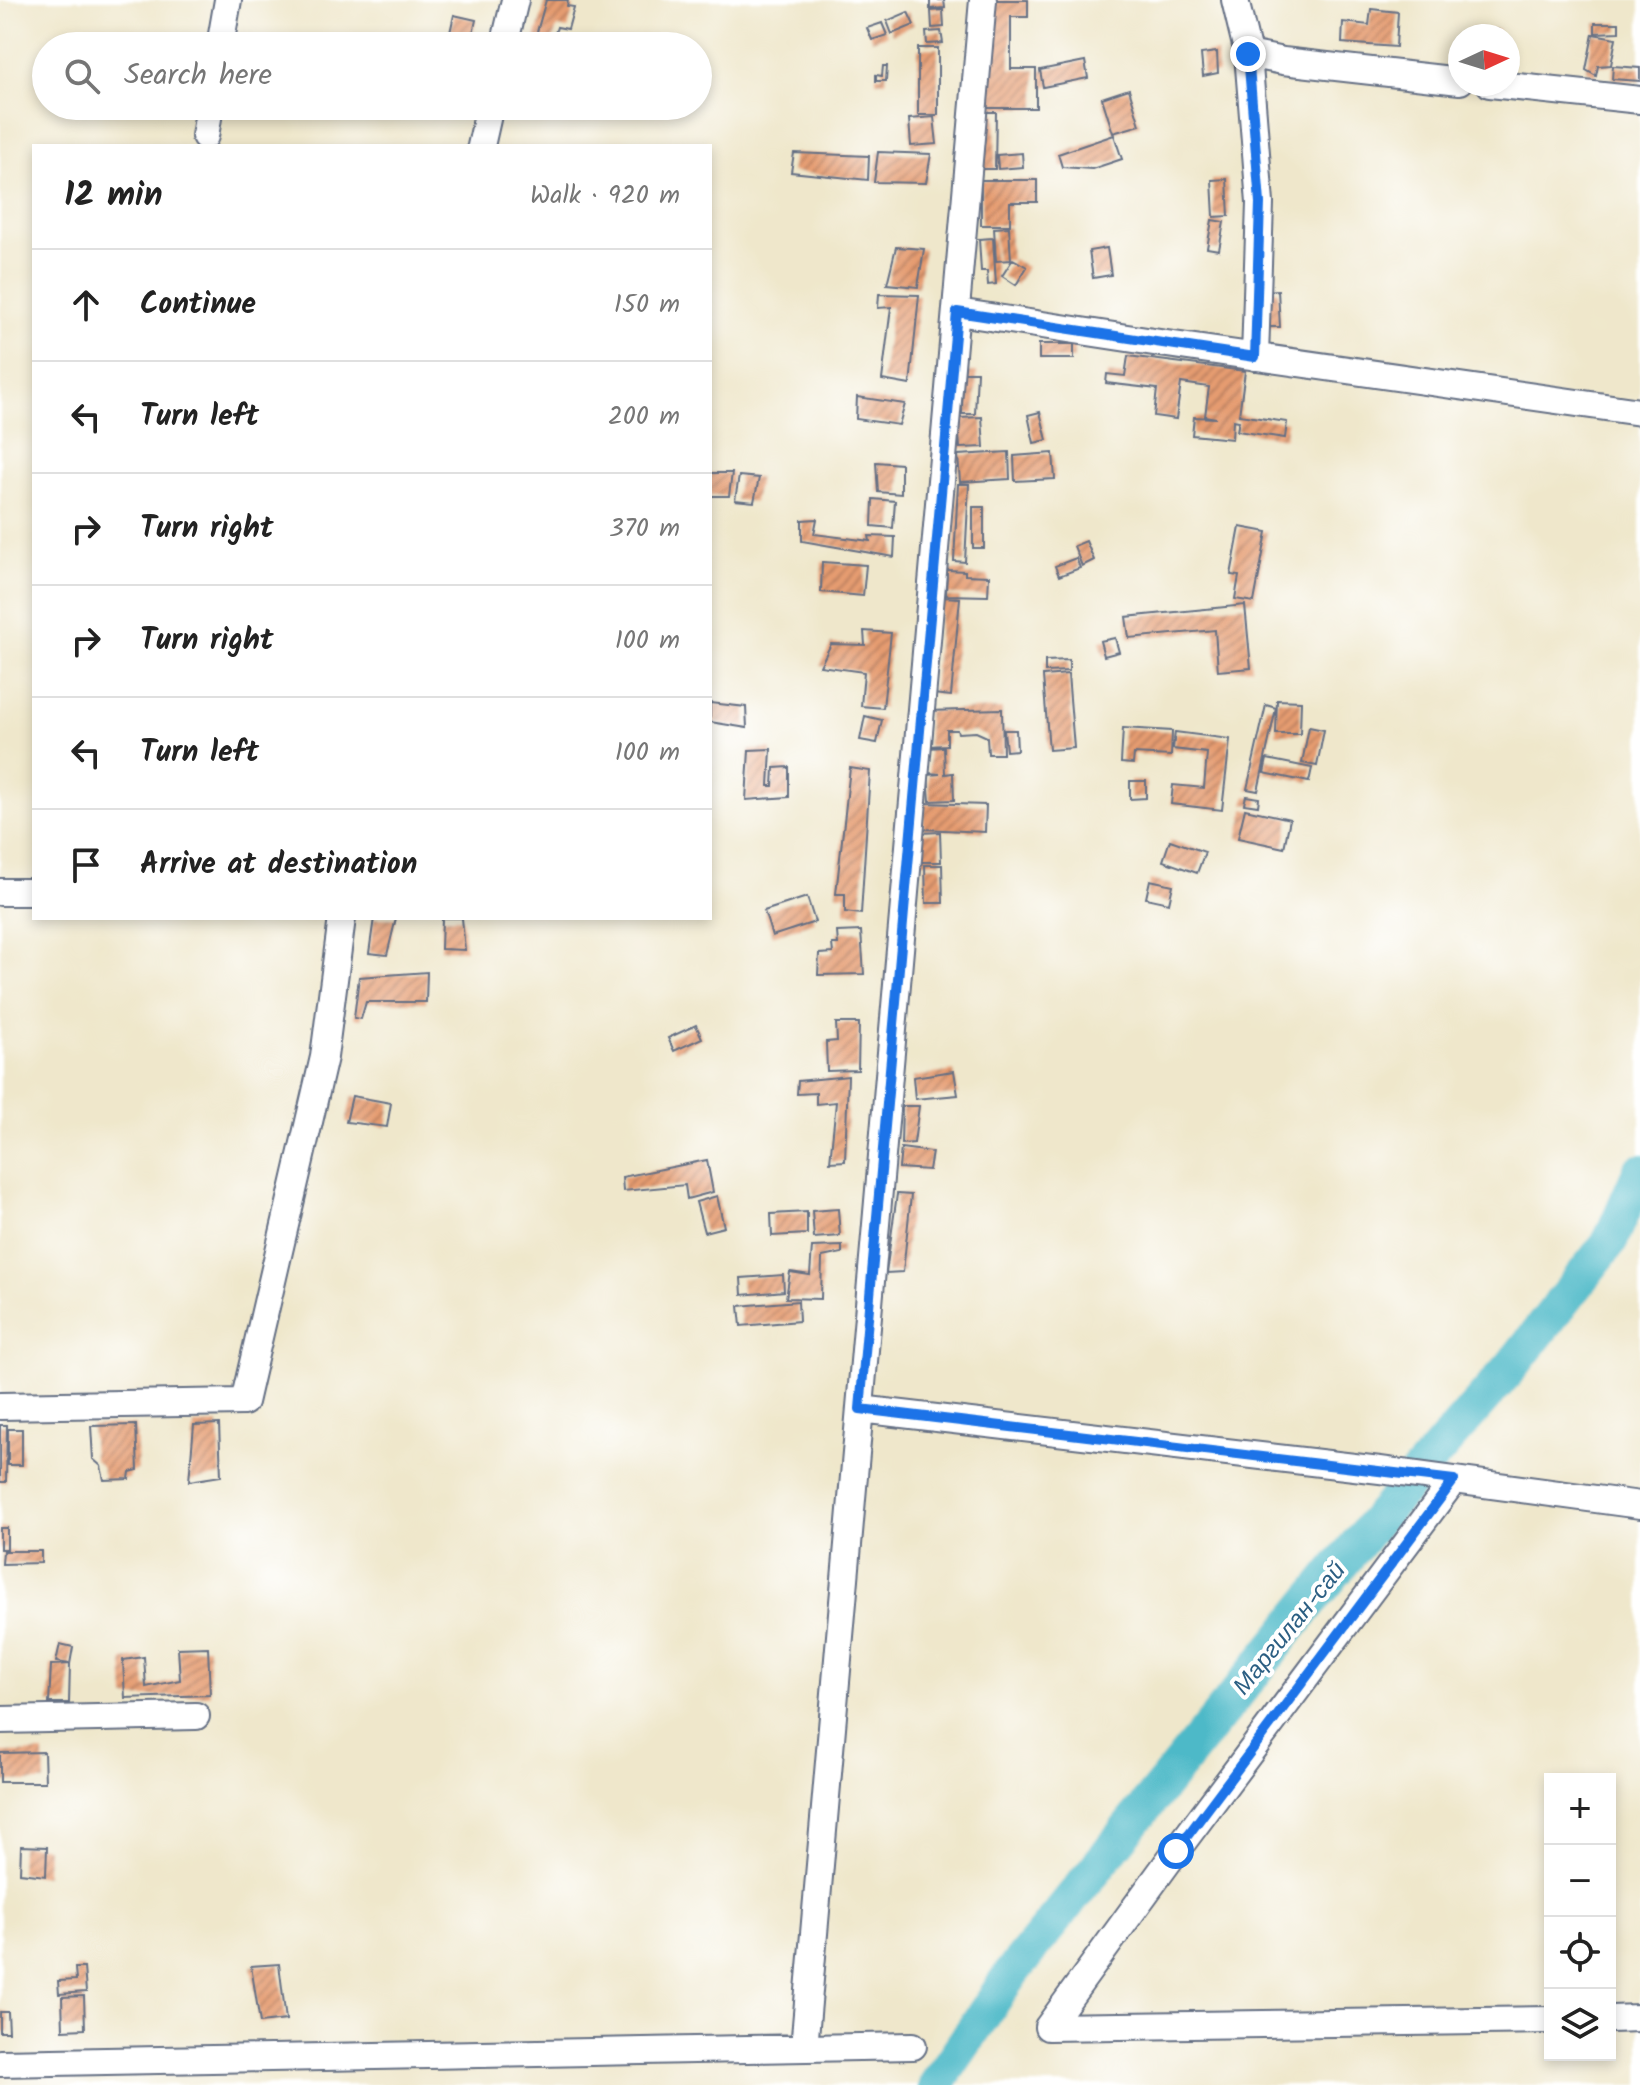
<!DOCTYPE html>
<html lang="en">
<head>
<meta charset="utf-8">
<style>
	body { margin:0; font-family:Kalam,sans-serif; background:#f2f2f2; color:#222 }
	.controls { position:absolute; right:24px; bottom:24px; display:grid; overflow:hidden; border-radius:0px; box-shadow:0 4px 12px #0003 }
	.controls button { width:72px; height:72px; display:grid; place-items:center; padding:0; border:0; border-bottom:2px solid #e0e0e0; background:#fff; color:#222; font:40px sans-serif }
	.compass { position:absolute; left:1448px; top:24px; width:72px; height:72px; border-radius:50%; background:#fff; box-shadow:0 4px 12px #0003; rotate:86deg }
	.stop { position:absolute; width:24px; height:24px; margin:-18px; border:6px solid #1a73e8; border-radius:50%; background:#fff }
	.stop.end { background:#1a73e8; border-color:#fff; box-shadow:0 2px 8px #0008 }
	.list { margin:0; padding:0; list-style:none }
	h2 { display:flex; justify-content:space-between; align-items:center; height:104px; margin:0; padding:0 32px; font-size:34px }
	h2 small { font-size:26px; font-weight:400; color:#767676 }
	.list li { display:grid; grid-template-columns:52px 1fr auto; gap:24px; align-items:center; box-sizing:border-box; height:112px; padding:0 32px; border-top:2px solid #e0e0e0 }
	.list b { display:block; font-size:30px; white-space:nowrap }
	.list em { font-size:26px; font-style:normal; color:#767676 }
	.icon { flex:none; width:44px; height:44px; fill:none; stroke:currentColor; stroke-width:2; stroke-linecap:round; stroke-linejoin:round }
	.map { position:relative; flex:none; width:1640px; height:2085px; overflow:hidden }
	.search { position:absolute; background:#fff; box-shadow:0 4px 12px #0003; left:32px; top:32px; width:680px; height:88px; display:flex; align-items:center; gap:20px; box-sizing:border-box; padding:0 28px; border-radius:44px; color:#767676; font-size:30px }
	.panel { position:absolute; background:#fff; box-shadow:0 4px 12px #0003; left:32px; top:144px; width:680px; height:776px; border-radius:0px }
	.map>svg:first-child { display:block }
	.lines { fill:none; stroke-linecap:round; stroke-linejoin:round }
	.river { stroke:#4db9c8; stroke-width:36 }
	.building { fill:url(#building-hatch) }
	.minor-casing { stroke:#656f84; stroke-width:30 }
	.minor { stroke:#fff; stroke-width:26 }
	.route { stroke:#1a73e8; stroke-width:10 }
	.labels { text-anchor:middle; stroke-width:8; stroke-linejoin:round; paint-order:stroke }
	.water-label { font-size:24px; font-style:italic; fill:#2c5f83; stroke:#fff }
</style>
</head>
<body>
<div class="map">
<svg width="1640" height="2085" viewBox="0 0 1640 2085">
	<defs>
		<pattern id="building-hatch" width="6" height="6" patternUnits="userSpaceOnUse" patternTransform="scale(2)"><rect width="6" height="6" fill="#e59b70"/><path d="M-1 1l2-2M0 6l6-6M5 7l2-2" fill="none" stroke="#b97f5f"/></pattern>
	</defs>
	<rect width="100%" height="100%" fill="#fff"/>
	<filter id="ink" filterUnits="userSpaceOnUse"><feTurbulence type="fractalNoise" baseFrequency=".0125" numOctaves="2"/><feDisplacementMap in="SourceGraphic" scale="16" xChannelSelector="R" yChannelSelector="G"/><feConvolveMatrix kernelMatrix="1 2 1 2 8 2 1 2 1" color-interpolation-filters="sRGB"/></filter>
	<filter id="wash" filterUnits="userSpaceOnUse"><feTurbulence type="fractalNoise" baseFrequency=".006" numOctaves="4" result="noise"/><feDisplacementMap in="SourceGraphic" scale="32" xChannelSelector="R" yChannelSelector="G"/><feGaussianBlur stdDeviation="1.8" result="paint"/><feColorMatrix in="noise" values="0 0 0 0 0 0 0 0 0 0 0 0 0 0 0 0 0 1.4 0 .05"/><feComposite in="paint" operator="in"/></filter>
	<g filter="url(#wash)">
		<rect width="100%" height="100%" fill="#efe7cb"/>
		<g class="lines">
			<path class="river" d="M936,2085L1013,1971L1375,1522L1511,1367L1610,1241L1640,1172"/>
		</g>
		<g id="blocks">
			<path class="building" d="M546,0H568L567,6L574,7L568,29L557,27L551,46H533Z
				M930,0H944L945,8L930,9Z
				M987,0H1028V17H1011V69H1036V108H986Z
				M1371,9L1398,12L1396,47L1342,43L1343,22L1369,25Z
				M943,10L944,27L932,28L931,11Z
				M908,12L914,25L892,34L887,21Z
				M454,15L476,20L470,46H447Z
				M882,23L887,35L872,40L867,28Z
				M1595,23H1619V32L1595,33Z
				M1473,28L1498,30V36H1472Z
				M941,31L943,43L927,44L926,32Z
				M1593,34L1616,38L1611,65L1598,66L1596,76L1586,70Z
				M918,48H938V115H918Z
				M1217,52L1218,73L1203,76L1201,54Z
				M1085,61L1088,78L1043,87L1040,70Z
				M883,66H887L886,81H876V75L882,76Z
				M1613,66L1640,68V81L1612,79Z
				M1129,89L1140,125L1113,133L1102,98Z
				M983,112H996L995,169H981Z
				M934,117L937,144L911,146L909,119Z
				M1114,135L1122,159L1092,169L1062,167L1058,154Z
				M878,152L931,154L926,183L874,182Z
				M794,153L869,156L868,180L791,172Z
				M1022,153L1023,167L998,169L997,155Z
				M1227,179L1229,216L1214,217L1212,180Z
				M981,180H1037V202H1010V225H981Z
				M1212,220L1224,222L1219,250L1207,248Z
				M1009,227L1011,260L996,261L994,228Z
				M993,238L996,284L988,285L987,271H981L979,239Z
				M896,247L924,249L918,287L887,284Z
				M1107,248L1111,275L1093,278L1089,251Z
				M1013,259L1027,267L1016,285L1002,276Z
				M1278,290L1280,327H1263L1262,291Z
				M879,294L919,295L910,385L882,380L891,307L878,308Z
				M1039,344H1074V359H1039Z
				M1128,356L1245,371L1239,415L1287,422L1285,438L1237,431L1239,421L1233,420L1232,439L1192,435L1194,417L1216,418L1205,416L1209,387L1181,383L1176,419L1154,416L1157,389L1106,383L1107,374L1125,376Z
				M963,372H977L975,414H962Z
				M857,397L905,404L899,425L856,419Z
				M1040,412L1047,440L1034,443L1028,415Z
				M982,417L984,447L960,448L958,418Z
				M1009,452L1010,479L960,482L958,455Z
				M1053,453L1055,479L1015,481L1014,456Z
				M876,462L901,464V494L878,492Z
				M710,473H732L729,496H710Z
				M739,476L759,478L754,502L735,500Z
				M958,484H969L965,562L954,561Z
				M873,499L895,501L893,528L872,526Z
				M973,507H984V548H973Z
				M817,519L814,534L870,541L869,536L895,537L894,557L802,541V520Z
				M1240,527L1267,532L1254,602L1235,599L1239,576L1231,575Z
				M1086,541L1094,560L1082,566L1074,546Z
				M1076,558L1080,568L1059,576L1055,566Z
				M822,562L866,565L863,596L821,592Z
				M947,570L965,571V575L989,576L988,596L946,595Z
				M941,597L960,598L951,696L933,694Z
				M1245,605L1251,668L1218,671L1215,630L1129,638L1126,617Z
				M864,631L891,633L883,708L861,706L864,672L820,666L831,644L865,645Z
				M1115,638L1119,652L1104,656L1100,641Z
				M1069,660V671L1045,672V661Z
				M1068,674L1074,748L1049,750L1043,676Z
				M1277,700L1301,701L1300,734H1276Z
				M710,703L746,707L747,728L710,722Z
				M1266,705L1276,708L1258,791L1247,789Z
				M1002,709L1003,754H988L987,737L976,732L958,733L957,730H947V745L928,746L927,711Z
				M865,716L882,720L877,743L860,740Z
				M1309,727L1324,730L1317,766L1302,763Z
				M1123,728L1172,731L1171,756L1134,754L1133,764L1121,763Z
				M1004,730H1016L1017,750L1006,751Z
				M1175,732L1230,739L1222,810L1171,804L1173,785L1204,788L1207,753L1173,749Z
				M944,747L945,774L953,773L954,800L930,801L928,775L940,774L929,773L928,748Z
				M771,749L769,786H773L774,768L789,767V797L746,800L749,750Z
				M1267,759L1312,768L1309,782L1264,773Z
				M850,768L870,771L861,914L845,912V894H836Z
				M1130,781H1146V798L1130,799Z
				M1246,796L1259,798L1258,806L1244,804Z
				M924,803L986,805L985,832L923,829Z
				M1245,809L1290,819L1284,848L1238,838Z
				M940,832L941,862H921L920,833Z
				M1170,840L1205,852L1197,873L1163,861Z
				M925,865H942L943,903H926Z
				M1150,880L1173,885L1169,903L1146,898Z
				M807,897L815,922L772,936L764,911Z
				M374,918H396L387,955L369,953Z
				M442,918H462L465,950L441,949Z
				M861,931L864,974L818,975L819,954L833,953L832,944H838L837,932Z
				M427,972L426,1002H366L361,1019L354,1018L359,977Z
				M836,1023H859L858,1070L827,1071L826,1042L837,1041Z
				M696,1025L702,1038L674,1051L668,1038Z
				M954,1071L958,1095L915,1099L913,1077Z
				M848,1076L845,1161L830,1162L836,1102L816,1104V1093L797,1094L798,1081Z
				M352,1096L391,1103L387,1127L346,1122Z
				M902,1106H919L914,1143L901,1144Z
				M901,1148L932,1152L929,1170L899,1168Z
				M707,1160L713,1192L687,1199L685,1185L623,1191L622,1177Z
				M897,1194L911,1195L903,1272L886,1273Z
				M717,1196L724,1227L704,1232L696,1202Z
				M838,1209L840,1236L814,1238L812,1211Z
				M807,1212V1234L772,1236L771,1214Z
				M842,1246V1253L822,1257L821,1299L786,1298L790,1272L810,1275L812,1247Z
				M783,1275L784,1291L742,1295L741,1278Z
				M798,1301L799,1321L741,1326L739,1306Z
				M219,1424L221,1476L189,1481L194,1425Z
				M0,1425H7L6,1482H0Z
				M136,1425L138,1470L130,1472L129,1479L104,1480L101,1466L93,1459L91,1426Z
				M8,1429H22V1465H8Z
				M0,1528H7V1549H0Z
				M3,1551H41V1563L2,1564Z
				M60,1644L73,1647L70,1664L69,1703H49L51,1665L70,1664L56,1662Z
				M208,1647L210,1695L125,1698L123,1660L144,1657L146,1687L180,1680L178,1648Z
				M44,1752L45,1782H0V1753Z
				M21,1846L47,1847L46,1876L20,1873Z
				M279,1964L286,2020L260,2023L251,1966Z
				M75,1968H84L86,1992L59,1994L58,1981L76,1980Z
				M84,1996L85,2029L63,2030L62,1997Z
				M0,2012H8L9,2032H0Z"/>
		</g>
	</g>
	<g filter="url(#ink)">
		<use href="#blocks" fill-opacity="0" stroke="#656f84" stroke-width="2"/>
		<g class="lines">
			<defs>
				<path id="minor" d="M1235,0L1248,54
					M220,46L228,0
					M504,46L515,0
					M1490,84L1640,100
					M205,136L210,106
					M481,146L490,106
					M957,312L1160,343L1640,412
					M1255,357L1260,203L1248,54L1283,61L1460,81
					M0,892H34
					M0,1406L244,1402L324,1057L342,918
					M860,1409L1380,1470L1640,1505
					M0,1720L196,1716
					M1610,2019L1640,2018
					M1048,2027L1176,1851L1454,1480
					M1048,2027L1550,2020
					M804,2048L983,0
					M0,2063L913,2046"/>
			</defs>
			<use href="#minor" class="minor-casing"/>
			<use href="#minor" class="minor"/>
		</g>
	</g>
	<g class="lines" filter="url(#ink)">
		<path class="route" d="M1176,1851L1454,1480L860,1409L957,312L1255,357L1260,203L1248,54"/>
	</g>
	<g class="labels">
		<g class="water-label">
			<text transform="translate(1289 1628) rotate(-51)" y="8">Маргилан-сай</text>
		</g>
	</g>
</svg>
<div class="controls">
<button>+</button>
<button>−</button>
<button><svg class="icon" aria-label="locate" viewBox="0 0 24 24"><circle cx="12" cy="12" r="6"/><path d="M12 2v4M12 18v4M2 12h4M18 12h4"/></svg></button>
<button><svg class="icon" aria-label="layers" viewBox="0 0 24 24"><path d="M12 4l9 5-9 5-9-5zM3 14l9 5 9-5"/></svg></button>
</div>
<svg class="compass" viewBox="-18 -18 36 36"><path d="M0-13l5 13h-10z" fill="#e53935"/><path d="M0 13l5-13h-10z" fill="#767676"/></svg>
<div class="stop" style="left:1176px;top:1851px"></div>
<div class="stop end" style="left:1248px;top:54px"></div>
<div class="search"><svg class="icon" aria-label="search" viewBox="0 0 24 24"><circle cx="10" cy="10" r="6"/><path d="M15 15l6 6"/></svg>Search here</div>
<section class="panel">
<h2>12 min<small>Walk · 920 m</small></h2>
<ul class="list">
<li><svg class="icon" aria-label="ahead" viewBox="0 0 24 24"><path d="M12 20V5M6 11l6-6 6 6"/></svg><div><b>Continue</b></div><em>150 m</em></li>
<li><svg class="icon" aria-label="left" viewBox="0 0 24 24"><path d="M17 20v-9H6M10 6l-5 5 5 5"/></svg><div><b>Turn left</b></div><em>200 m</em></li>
<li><svg class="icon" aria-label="right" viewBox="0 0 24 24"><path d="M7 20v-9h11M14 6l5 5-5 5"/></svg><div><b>Turn right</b></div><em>370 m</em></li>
<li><svg class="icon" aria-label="right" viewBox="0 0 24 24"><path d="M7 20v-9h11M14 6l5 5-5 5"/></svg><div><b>Turn right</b></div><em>100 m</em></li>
<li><svg class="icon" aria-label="left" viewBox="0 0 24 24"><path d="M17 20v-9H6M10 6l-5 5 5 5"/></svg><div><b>Turn left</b></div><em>100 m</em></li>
<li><svg class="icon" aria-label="arrive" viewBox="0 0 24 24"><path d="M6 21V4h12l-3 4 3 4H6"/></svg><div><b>Arrive at destination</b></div></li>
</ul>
</section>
</div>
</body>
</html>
